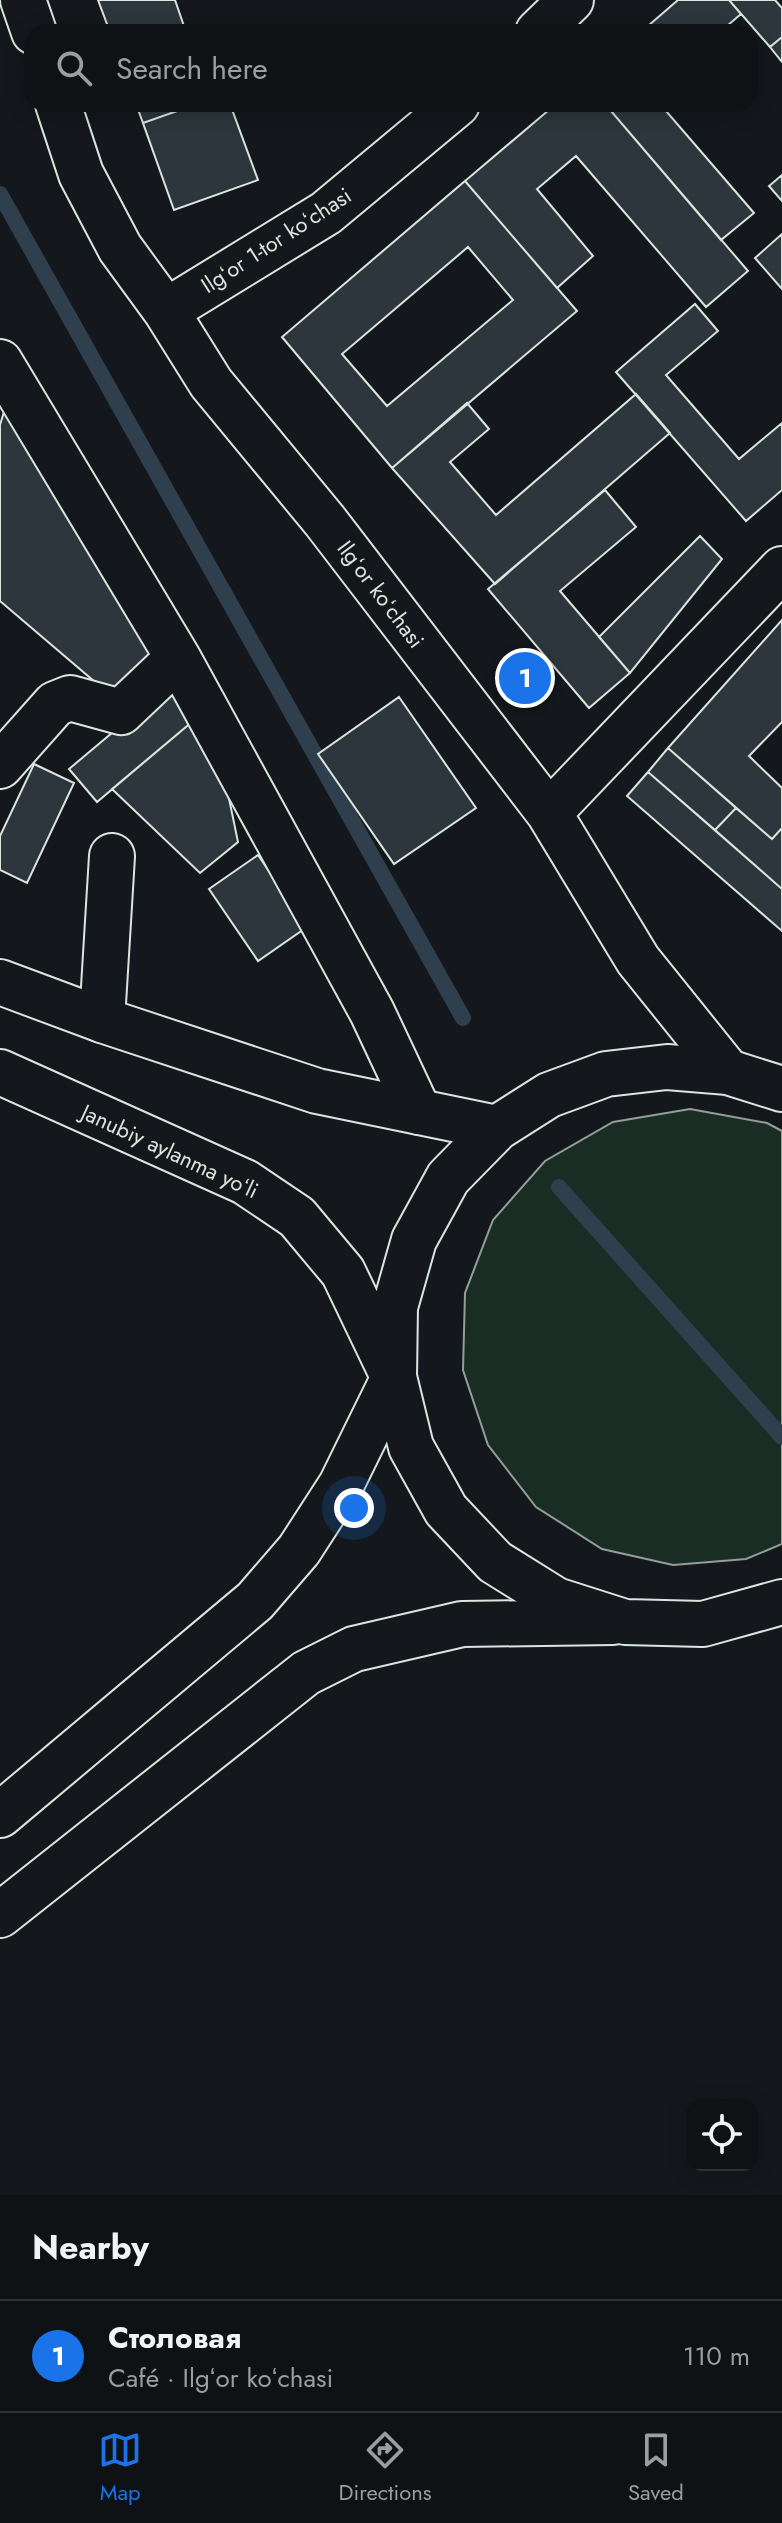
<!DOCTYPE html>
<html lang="en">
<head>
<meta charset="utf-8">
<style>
	body { margin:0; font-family:Jost,sans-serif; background:#181b1e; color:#f1f3f6 }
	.controls { position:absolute; right:24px; bottom:24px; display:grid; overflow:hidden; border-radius:16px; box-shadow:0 4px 20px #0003 }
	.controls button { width:72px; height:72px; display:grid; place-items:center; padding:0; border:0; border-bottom:2px solid #2f3234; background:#0f1215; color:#f1f3f6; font:40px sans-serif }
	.you { position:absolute; left:354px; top:1508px; width:28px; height:28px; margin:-20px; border:6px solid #fff; border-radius:50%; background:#1a73e8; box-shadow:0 0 0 12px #1a73e833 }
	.badge { display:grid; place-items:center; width:52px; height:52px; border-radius:50%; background:#1a73e8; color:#fff; font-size:26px; font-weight:700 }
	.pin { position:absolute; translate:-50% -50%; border:4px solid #fff; box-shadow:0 2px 8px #0006 }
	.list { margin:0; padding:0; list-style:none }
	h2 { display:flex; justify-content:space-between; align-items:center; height:104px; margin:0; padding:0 32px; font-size:34px }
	h2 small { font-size:26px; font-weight:400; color:#9b9ea0 }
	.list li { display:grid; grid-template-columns:52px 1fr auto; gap:24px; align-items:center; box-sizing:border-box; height:112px; padding:0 32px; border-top:2px solid #2f3234 }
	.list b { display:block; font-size:30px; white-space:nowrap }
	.list p { margin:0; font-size:26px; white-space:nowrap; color:#9b9ea0 }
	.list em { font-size:26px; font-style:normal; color:#9b9ea0 }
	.icon { flex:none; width:44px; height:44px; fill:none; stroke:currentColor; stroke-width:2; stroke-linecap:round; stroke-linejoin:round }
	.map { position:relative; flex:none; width:782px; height:2195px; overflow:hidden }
	.search { position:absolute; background:#0f1215; box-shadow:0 4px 20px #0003; left:24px; right:24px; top:24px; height:88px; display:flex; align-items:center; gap:20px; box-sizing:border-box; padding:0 28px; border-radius:24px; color:#9b9ea0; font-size:30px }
	.sheet { height:216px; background:#0f1215 }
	nav { display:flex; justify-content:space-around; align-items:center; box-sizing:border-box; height:112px; border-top:2px solid #2f3234; background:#0f1215; font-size:22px; color:#9b9ea0 }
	nav a { display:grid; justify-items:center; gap:4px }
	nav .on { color:#1a73e8 }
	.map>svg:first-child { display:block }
	.green { fill:#1a2d24; stroke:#939e99; stroke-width:2 }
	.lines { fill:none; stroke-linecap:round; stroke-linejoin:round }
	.stream { stroke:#2f3f4d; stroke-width:16 }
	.building { fill:#2c363c; stroke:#d8e6dc; stroke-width:2; fill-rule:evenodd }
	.minor-casing { stroke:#d8e6dc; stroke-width:48 }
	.major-casing { stroke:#d8e6dc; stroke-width:48 }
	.highway-casing { stroke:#d8e6dc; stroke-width:48 }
	.minor { stroke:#14181c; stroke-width:44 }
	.major { stroke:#14181c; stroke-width:44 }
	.highway { stroke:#14181c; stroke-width:44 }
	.labels { text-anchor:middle; stroke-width:6; stroke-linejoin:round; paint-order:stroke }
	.street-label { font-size:22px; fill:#d8e6dc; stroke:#14181c }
</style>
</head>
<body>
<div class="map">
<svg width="782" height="2195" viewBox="0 0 782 2195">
	<rect width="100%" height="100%" fill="#14181c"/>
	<path class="green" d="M690,1109L767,1123L782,1131V1544L746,1559L673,1565L602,1549L536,1507L488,1445L463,1370L465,1293L493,1220L545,1161L613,1122Z"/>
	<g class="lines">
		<path class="stream" d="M0,194L463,1018
			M559,1187L782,1437"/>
	</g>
	<path class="building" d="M98,0H175L186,32H110Z
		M678,0H729L741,14L720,32H641Z
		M729,0H775L782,8V37L770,47Z
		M782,37V62L770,47Z
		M136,104H197L143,123Z
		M197,104H230L258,180L174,210L143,123Z
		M556,104H605L748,271L706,307L576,156L537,189L593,256L557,288L465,181Z
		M605,104H660L754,213L721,240Z
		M782,175V201L769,186Z
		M465,181L577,311L392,468L282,337ZM468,247L513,300L387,406L342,354Z
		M782,234V289L755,258Z
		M695,304L718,331L666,375L739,459L782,423V490L746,521L616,372Z
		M10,392L153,656L115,699L0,601V425Z
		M636,394L670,433L495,584L392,468L467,403L489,429L450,462L496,515Z
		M605,490L636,527L560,591L630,673L589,708L488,589Z
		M700,536L722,559L630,673L599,637Z
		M782,620V722L749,756L782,788V828L772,839L668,748Z
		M169,685L193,721L97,802L69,769Z
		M399,697L476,808L394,864L318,754Z
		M193,721L225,779L238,842L200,873L112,789Z
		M668,748L736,808L715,830L648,772Z
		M34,764L74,783L27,883L0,870V836Z
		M648,772L782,889V931L627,796Z
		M736,808L772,839L782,828V889L715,830Z
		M258,855L307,927L258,961L209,889Z"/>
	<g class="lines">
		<defs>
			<path id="minor" d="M23,0L34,32
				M538,32L571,0
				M58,104L81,174L120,248L166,311L211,383L325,521L549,813L638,960L728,1072
				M166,311L326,213L457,104
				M0,362L178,658L372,1012L419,1112
				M0,766L55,704L70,698L121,712L178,658
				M549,813L782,569
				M102,1020L112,856"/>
			<path id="major" d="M0,1815L255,1601L299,1550L341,1485L394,1377
				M0,1915L306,1673L354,1649L462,1624L613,1622"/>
			<path id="highway" d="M0,982L102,1020L317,1091L497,1128
				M0,1072L245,1182L297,1217L343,1272L389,1368
				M782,1089L728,1072L667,1067L606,1074L549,1095L497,1128L448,1178L414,1240L395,1307L394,1377L411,1447L446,1510L495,1562L556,1600L625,1622L703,1624L782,1602"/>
		</defs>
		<use href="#minor" class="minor-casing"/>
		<use href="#major" class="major-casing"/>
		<use href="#highway" class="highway-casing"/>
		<use href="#minor" class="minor"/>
		<use href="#major" class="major"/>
		<use href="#highway" class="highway"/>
	</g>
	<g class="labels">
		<g class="street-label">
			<text transform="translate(276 240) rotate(-33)" y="8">Ilgʻor 1-tor koʻchasi</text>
			<text transform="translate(381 594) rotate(53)" y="8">Ilgʻor koʻchasi</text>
			<text transform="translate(170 1151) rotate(25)" y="8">Janubiy aylanma yoʻli</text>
		</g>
	</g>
</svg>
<div class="controls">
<button><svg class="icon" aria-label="locate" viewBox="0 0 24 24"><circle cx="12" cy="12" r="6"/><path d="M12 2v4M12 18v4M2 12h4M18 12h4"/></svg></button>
</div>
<div class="you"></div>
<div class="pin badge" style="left:525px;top:678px">1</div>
<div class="search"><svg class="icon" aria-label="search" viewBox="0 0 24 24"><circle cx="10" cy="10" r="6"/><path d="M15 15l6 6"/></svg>Search here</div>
</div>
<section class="sheet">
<h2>Nearby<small></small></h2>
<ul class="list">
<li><span class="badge">1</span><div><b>Столовая</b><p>Café · Ilgʻor koʻchasi</p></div><em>110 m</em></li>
</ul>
</section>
<nav>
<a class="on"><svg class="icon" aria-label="map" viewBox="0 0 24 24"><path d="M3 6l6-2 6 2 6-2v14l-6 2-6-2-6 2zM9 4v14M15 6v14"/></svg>Map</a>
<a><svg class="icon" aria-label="directions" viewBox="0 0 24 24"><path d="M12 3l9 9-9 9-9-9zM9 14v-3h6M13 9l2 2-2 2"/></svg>Directions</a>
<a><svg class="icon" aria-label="saved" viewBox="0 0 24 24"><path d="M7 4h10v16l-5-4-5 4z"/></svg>Saved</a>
</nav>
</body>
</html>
